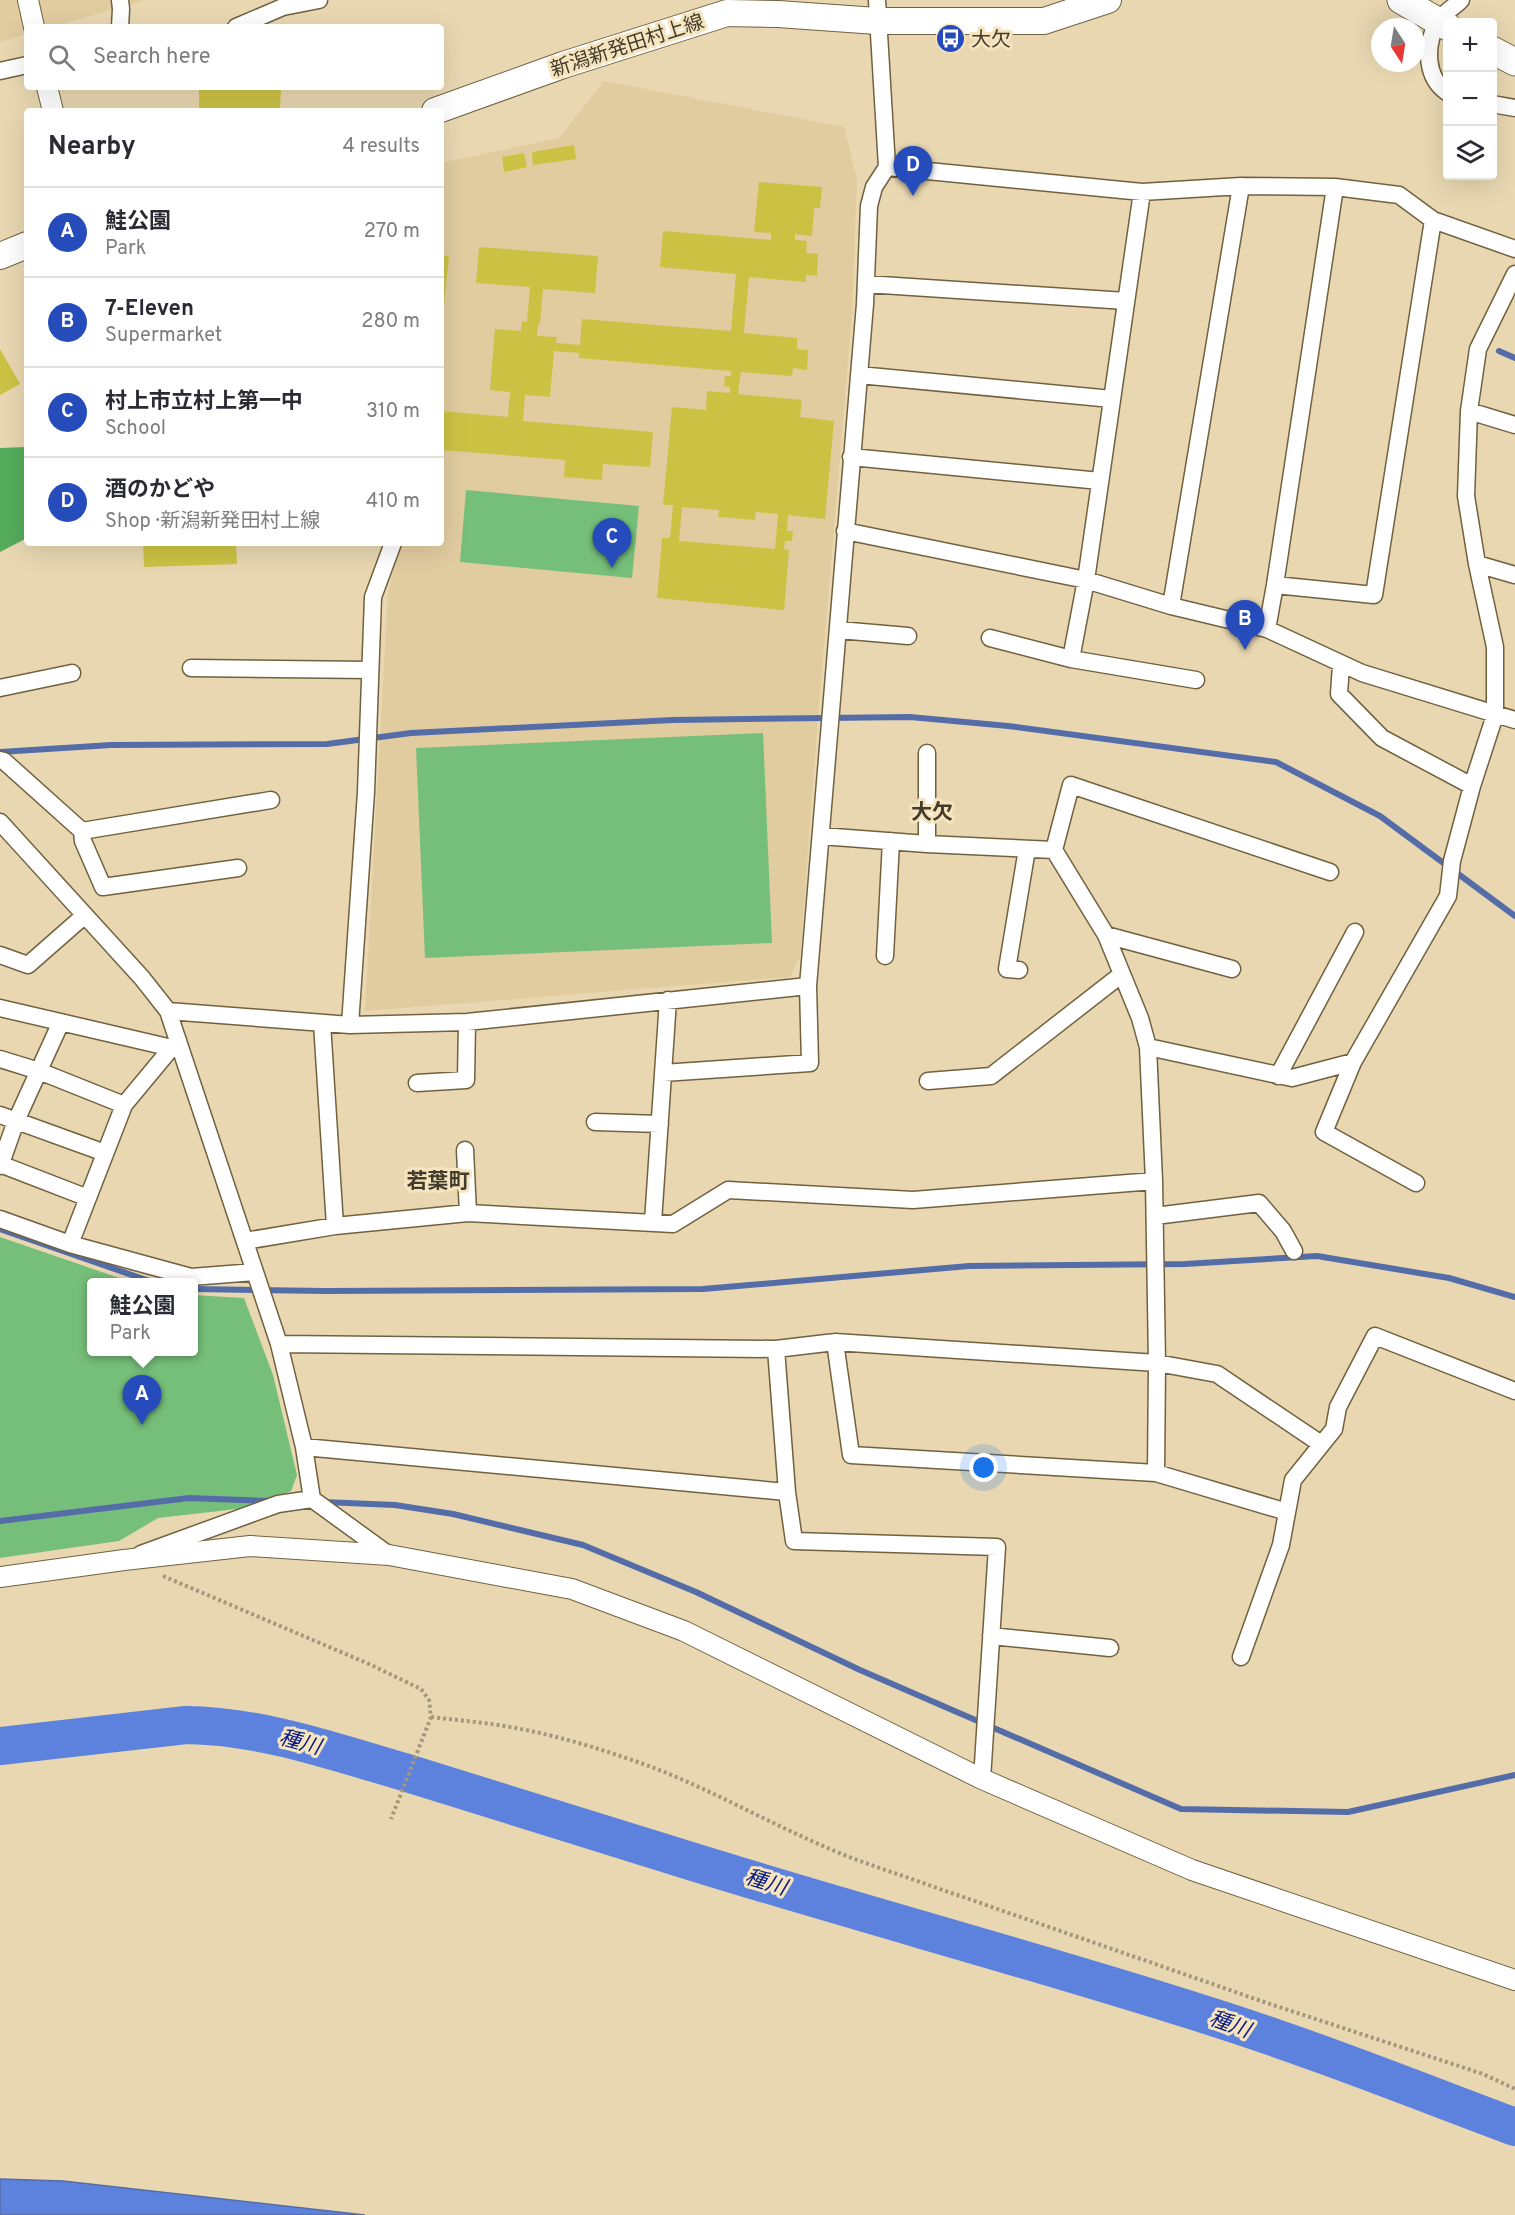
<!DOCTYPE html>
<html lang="en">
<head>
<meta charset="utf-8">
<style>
	body { margin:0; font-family:Overpass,"Noto Sans JP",sans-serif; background:#f7f7f7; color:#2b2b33 }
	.controls { position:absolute; right:18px; top:18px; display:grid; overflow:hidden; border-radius:6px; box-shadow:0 6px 24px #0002 }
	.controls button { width:54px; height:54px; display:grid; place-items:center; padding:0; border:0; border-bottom:2px solid #e1e1e2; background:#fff; color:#2b2b33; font:30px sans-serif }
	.compass { position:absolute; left:1371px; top:18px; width:54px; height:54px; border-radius:50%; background:#fff; box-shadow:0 6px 24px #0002; rotate:168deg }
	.you { position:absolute; left:984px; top:1468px; width:21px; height:21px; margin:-15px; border:4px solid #fff; border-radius:50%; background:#1a73e8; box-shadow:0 0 0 9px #1a73e833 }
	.badge { display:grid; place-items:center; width:39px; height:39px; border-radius:50%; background:#264bba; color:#fff; font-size:20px; font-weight:700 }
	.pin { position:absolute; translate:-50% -50px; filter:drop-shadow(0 2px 3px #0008) }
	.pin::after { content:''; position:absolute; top:32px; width:21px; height:18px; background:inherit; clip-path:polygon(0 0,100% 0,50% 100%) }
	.popup { position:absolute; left:87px; top:1278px; width:111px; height:78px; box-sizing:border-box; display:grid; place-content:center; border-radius:6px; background:#fff; filter:drop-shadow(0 2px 4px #0005); font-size:20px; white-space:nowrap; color:#7c7c81 }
	.popup b { font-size:22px; color:#2b2b33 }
	.popup::after { content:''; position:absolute; left:50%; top:100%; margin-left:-12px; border:12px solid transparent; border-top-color:#fff }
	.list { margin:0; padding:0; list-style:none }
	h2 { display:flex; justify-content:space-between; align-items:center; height:78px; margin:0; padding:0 24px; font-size:26px }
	h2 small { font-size:20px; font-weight:400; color:#7c7c81 }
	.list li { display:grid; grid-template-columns:39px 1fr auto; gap:18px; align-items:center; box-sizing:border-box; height:90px; padding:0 24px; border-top:2px solid #e1e1e2 }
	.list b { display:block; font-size:22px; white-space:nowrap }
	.list p { margin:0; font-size:20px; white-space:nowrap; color:#7c7c81 }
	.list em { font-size:20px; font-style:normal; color:#7c7c81 }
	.icon { flex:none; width:33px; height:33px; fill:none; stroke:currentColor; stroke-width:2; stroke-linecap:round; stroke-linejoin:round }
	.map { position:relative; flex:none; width:1515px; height:2215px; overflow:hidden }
	.search { position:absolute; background:#fff; box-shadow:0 6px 24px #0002; left:24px; top:24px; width:420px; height:66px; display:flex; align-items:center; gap:15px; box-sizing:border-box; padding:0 21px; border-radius:6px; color:#7c7c81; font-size:22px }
	.panel { position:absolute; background:#fff; box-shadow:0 6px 24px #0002; left:24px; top:108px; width:420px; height:438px; border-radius:6px }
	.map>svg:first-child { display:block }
	.built { fill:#e1cca0 }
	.green { fill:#76bf7a }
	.forest { fill:#54ac5b }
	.water { fill:#5c82dd; stroke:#546da8; stroke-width:1.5 }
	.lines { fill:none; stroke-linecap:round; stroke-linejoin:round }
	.stream { stroke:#546da8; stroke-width:6 }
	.river { stroke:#5c82dd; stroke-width:38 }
	.building { fill:#cbc244; fill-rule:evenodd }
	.minor-casing { stroke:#71613f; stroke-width:19 }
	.tertiary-casing { stroke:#71613f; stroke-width:22 }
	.primary-casing { stroke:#71613f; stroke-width:28 }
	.trunk-casing { stroke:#71613f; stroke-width:29 }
	.path { stroke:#a4977a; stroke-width:4; stroke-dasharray:3 3; stroke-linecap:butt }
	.minor { stroke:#fff; stroke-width:16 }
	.tertiary { stroke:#fff; stroke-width:20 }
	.primary { stroke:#fff; stroke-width:26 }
	.trunk { stroke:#fff; stroke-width:27 }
	.labels { text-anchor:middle; stroke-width:6; stroke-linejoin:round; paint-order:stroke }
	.poi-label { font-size:20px; fill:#433c2d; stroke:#f6e4be; text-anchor:start }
	.street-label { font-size:20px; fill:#433c2d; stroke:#f6e4be }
	.neighbourhood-label { font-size:21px; font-weight:bold; fill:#433c2d; stroke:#f6e4be }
	.water-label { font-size:21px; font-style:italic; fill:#061984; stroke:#f6e4be }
</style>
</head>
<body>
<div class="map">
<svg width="1515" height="2215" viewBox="0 0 1515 2215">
	<rect width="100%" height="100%" fill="#e8d7b1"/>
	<path class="built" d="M0,0H144L52,27H27V34L0,42Z
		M604,81L844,127L857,180L852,315L818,717L800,957L790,977L365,1011L388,593L400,543H441V163L559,138Z"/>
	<path class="green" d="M466,490L639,506L632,578L460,562Z
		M763,733L772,943L425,958L416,748Z
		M0,1237L131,1282H91V1352H193V1295L244,1298L273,1375L297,1475L291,1491L254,1507L158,1518L119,1541L0,1558Z"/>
	<path class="forest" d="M27,447V538L0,552V448Z"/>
	<path class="water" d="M0,2179L63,2181L365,2215H0Z"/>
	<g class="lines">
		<path class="stream" d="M1499,351L1515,358
			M0,752L111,745L327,744L411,733L673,720L910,717L1008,726L1276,762L1380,816L1515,916
			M0,1229L152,1282
			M193,1289L326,1291L703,1289L969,1266L1185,1264L1317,1256L1449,1278L1515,1297
			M323,1502L395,1505L453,1514L583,1545L696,1592L860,1670L1181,1809L1348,1812L1515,1775
			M0,1521L189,1498L271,1501"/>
		<path class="river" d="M0,1746L186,1725C261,1726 332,1751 404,1772C493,1799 582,1827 671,1855C846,1910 1024,1957 1200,2013C1306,2046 1411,2088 1515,2127"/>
	</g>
	<path class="building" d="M199,87H281L280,111H199Z
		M574,145L576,159L533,165L532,152Z
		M524,153L527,167L504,172L502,157Z
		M759,182L822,187L820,208H814L812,236L795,234V240L807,241L806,253L818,254L817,276L806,275V282L749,277L744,333L797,338V349L808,350L807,370L793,368L792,376L741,372L738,394L802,400L800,417L834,421L825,519L788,515L787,531H793L792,541H785L784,549L789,550L784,610L657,598L662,538H670L673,505H663L672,407L706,410L707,391L730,393V387L724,386L725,376H731V371L579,358V353L554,351L550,397L525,395L523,421L653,432L650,467L603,464L602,480L564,477L565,460L441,450V411L508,417L510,392L490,390L495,329L521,331L522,321L527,322L530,287L476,283L479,247L598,256L595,293L543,289L540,324H538L537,336L557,337L556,343L580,345L582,319L731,331L736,274L660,267L663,231L771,240V233L754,232ZM682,507L719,510L718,517L755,520L756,512L778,514L775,549L679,541Z
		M441,255L449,256L444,305H441Z
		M0,349L20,384L0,395Z
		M143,543H236L237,564L144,567Z"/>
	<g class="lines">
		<defs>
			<path id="minor" d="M120,0L121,9L120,27
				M236,27L283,7L319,0
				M0,71L27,65
				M1448,93C1425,78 1425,46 1437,23C1441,15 1454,7 1461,0
				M1492,104L1515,108
				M887,167L1142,192L1241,186L1335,187L1399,195L1433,220L1515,249
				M1142,192L1086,580L1071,659L1196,680
				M866,284L1126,301
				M859,375L1112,399
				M1469,411L1515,425
				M851,457L1100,481
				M845,531L1086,580L1171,606L1267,629L1362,673L1515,720
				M1477,564L1515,575
				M1275,585L1374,595L1433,220
				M1171,606L1241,186
				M1267,629L1275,585L1335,187
				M839,630L908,636
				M990,638L1071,659
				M1341,665L1339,694L1382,738L1472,786L1495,715V647L1477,564L1466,496L1469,411L1478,349L1515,274
				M191,668L370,670
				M0,688L72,673
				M0,760L4,761L82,831L271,800
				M0,822L142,978L168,1011L279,1344L304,1447L312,1499
				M82,831L83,841L103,887L238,868
				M821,836L927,844L1054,850L1106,935L1140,1018L1148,1047L1154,1181L1157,1363L1156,1473
				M927,844V753
				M1054,850L1071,785L1330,872
				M1106,935L1232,969
				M0,955L28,965L85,915
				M885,956L891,841
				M1019,970L1007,969L1027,849
				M0,1008L172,1048
				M168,1011L350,1025L467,1022L808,986L865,304L869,206L874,187L887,167L877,0
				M322,1023L335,1226
				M350,1025L366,792L373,597L393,543
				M1148,1047L1292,1078L1353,1062L1324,1132L1416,1183
				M0,1059L39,1071L124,1105
				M1353,1062L1448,896L1452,861L1472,786
				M663,1073L810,1063L808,986
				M1278,1076L1355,932
				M928,1081L991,1076L1122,974
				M417,1083L466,1080L467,1022
				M0,1115L105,1153
				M595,1122L660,1124
				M465,1150L468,1213
				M0,1164L88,1198
				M0,1166L16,1121L61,1022
				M1155,1216L1259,1203L1283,1231L1294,1251
				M0,1219L70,1244L191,1277L255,1272
				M653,1222L668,1000
				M245,1241L335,1226L468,1213L673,1224L728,1190L913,1200L1154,1181
				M70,1244L124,1105L178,1040
				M835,1342L851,1455L1156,1473L1287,1512
				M279,1344L776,1349L835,1342L1157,1363L1217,1374L1321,1444
				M776,1349L787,1492
				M304,1447L787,1492L794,1541L997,1547L982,1779
				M141,1554L278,1504L312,1499L389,1555
				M991,1636L1110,1648
				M1241,1657L1281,1545L1293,1480L1334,1429L1338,1407L1375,1336L1515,1391"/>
			<path id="tertiary" d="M28,0L34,27
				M47,87L53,111
				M0,1577L124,1560L250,1546L389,1555L572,1589L684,1631L982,1779L1192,1870L1515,1980"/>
			<path id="primary" d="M435,111L563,65L727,13L778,14L877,21H1044L1108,0
				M0,256L27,245"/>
			<path id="trunk" d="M1401,0L1448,27
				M1492,50L1515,62"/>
		</defs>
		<use href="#minor" class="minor-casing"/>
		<use href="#tertiary" class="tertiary-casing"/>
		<use href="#primary" class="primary-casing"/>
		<use href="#trunk" class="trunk-casing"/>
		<path class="path" d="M163,1576L369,1664L421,1689L429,1700L431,1717L391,1819
			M431,1717C456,1720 480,1722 504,1726C553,1734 602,1749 649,1766C720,1793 786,1833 857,1860L1264,2002L1483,2074L1515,2089"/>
		<use href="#minor" class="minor"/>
		<use href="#tertiary" class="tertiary"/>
		<use href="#primary" class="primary"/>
		<use href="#trunk" class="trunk"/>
	</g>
	<defs>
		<symbol id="bus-disc" viewBox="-11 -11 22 22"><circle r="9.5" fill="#264bba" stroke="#f6e4be"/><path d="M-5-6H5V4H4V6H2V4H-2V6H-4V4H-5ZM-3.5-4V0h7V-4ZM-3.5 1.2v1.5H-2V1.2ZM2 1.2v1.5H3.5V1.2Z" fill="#fff"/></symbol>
	</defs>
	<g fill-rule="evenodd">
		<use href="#bus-disc" x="934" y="22" width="33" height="33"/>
	</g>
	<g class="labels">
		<g class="poi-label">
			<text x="971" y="46">大欠</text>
		</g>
		<g class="street-label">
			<text transform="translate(627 45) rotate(-18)" y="7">新潟新発田村上線</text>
		</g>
		<g class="neighbourhood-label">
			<text x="932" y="819">大欠</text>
			<text x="438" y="1188">若葉町</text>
		</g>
		<g class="water-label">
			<text transform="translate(300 1742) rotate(15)" y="7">種川</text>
			<text transform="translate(766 1882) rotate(17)" y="7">種川</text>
			<text transform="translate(1230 2024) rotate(20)" y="7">種川</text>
		</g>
	</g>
</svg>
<div class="controls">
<button>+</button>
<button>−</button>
<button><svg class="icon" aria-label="layers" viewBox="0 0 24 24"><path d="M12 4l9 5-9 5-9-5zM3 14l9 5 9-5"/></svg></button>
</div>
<svg class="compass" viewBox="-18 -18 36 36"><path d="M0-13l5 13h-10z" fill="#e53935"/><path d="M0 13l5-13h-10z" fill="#7c7c81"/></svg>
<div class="you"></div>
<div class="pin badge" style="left:142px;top:1425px">A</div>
<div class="popup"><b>鮭公園</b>Park</div>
<div class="pin badge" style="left:1245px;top:650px">B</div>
<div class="pin badge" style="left:612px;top:568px">C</div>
<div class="pin badge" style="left:913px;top:196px">D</div>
<div class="search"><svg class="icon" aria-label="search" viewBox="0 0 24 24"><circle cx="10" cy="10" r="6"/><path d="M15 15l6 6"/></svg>Search here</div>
<section class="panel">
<h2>Nearby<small>4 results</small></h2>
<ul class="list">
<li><span class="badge">A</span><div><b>鮭公園</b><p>Park</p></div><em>270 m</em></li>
<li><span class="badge">B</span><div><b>7-Eleven</b><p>Supermarket</p></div><em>280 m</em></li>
<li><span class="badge">C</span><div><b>村上市立村上第一中</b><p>School</p></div><em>310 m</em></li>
<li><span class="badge">D</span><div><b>酒のかどや</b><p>Shop · 新潟新発田村上線</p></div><em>410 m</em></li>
</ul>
</section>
</div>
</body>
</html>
